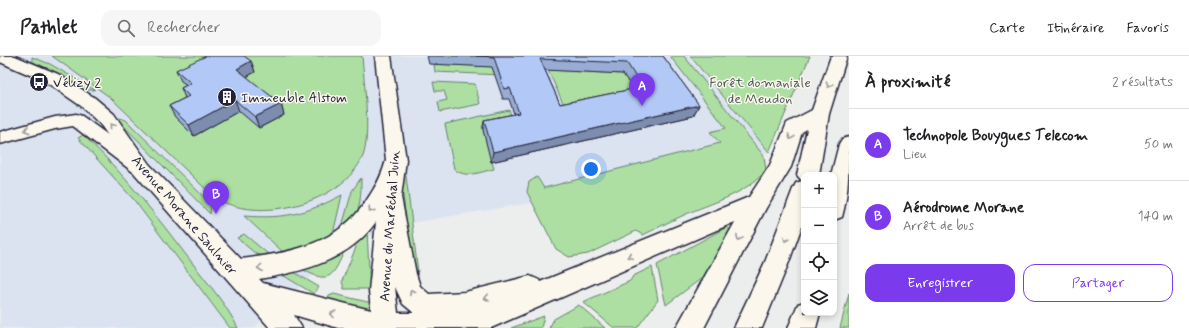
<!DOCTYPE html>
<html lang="fr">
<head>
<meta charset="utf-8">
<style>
	body { margin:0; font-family:Mynerve,sans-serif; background:#f6f6f6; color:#202124 }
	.controls { position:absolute; right:12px; bottom:12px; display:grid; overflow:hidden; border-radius:8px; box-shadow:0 2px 6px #0003 }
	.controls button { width:36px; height:36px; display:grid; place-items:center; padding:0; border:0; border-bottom:1px solid #e0e0e0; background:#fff; color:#202124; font:20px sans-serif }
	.you { position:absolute; left:591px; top:113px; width:14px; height:14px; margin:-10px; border:3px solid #fff; border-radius:50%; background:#1a73e8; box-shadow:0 0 0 6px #1a73e833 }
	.badge { display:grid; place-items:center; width:26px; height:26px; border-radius:50%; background:#7c3aed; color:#fff; font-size:13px; font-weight:700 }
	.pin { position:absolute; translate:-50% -33px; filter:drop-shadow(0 1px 2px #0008) }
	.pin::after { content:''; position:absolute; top:21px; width:14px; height:12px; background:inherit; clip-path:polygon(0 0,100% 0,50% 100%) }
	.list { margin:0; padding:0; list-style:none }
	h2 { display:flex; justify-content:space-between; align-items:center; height:52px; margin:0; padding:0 16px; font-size:17px }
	h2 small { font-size:13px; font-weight:400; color:#757577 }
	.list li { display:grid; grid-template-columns:26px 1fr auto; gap:12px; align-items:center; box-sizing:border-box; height:72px; padding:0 16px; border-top:1px solid #e0e0e0 }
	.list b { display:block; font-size:15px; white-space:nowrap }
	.list p { margin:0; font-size:13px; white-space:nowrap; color:#757577 }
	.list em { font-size:13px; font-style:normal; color:#757577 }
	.actions { display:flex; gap:8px; padding:12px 16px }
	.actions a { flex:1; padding:9px 0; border:1px solid #7c3aed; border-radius:12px; text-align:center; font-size:14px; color:#7c3aed }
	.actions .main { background:#7c3aed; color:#fff }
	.icon { flex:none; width:22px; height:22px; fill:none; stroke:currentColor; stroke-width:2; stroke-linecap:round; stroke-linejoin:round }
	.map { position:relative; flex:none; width:849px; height:272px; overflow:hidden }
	header { display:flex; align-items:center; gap:24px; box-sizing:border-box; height:56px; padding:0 20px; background:#fff; border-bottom:1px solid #e0e0e0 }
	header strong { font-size:19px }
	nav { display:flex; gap:22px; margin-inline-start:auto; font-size:14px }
	.search { width:280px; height:36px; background:#f6f6f6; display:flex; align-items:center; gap:10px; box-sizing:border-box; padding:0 14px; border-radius:12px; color:#757577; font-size:15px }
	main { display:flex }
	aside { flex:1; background:#fff }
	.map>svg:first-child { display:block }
	.built { fill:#dbe3f1 }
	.green { fill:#acdfa1; stroke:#67806e }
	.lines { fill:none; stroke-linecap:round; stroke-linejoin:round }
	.street-casing { stroke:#22223b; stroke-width:3 }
	.secondary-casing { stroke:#22223b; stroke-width:3 }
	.highway-casing { stroke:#22223b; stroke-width:3 }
	.street { fill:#fbf7ec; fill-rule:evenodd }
	.secondary { fill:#fbf7ec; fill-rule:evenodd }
	.highway { fill:#fbf7ec; fill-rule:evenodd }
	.wall { fill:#99add4; stroke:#22223b; fill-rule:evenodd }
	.shaded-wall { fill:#7d8dad; stroke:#22223b }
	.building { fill:#b2c9f7; stroke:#22223b; fill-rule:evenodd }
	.oneway { stroke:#99979c }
	.labels { text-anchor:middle; stroke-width:3; stroke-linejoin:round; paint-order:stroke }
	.poi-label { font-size:14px; fill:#22223b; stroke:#fbf7ec; text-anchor:start }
	.park-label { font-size:14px; fill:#4b5b5a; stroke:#fbf7ec }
	.street-label { font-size:14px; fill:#22223b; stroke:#fbf7ec }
</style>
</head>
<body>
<header>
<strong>Pathlet</strong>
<div class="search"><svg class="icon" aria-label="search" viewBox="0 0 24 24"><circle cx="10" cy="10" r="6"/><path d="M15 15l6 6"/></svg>Rechercher</div>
<nav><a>Carte</a><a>Itinéraire</a><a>Favoris</a></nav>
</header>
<main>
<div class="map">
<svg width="849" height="272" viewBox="0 0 849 272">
	<rect width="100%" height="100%" fill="#eceeee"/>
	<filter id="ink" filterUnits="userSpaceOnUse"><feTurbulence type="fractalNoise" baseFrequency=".025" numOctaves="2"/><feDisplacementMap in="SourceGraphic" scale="8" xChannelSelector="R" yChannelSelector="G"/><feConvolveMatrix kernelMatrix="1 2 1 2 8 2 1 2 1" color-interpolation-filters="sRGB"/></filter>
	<g filter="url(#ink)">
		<path class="built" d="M0,0H688L769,96L680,122L405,168L348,188L254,272H0Z"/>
		<path class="green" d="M52,0H362C364,24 371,80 363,100C343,148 256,169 214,141L111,42Z
			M670,0H684L764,100L766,115C739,142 714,145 682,160C668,166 656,173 643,179L636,175L588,198L569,201L556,193L527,136L529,126L537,121L544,132L720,87L710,76L726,72Z
			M690,0H810L769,96Z
			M32,1L50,8L95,34H84L32,5Z
			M434,8L498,11L501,19L435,16Z
			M548,14L623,18L638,41L567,56Z
			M433,26L475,28L480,48L440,56L438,46L447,44L444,35H435Z
			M509,54L513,63L482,70L494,113C480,116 466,123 454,113L445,68Z
			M120,62L126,64L211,148L210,158L117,63Z
			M83,79C124,117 157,161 190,204C207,226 226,248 238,272H230L134,144L78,82Z
			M402,112H405L418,216H414L410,196L401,123Z
			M361,122C361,143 361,162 341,174L352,135Z
			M342,139L333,178L334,182L284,197L244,160C284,163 306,158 342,139Z
			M727,171L732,176L702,222L666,249L657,209Z
			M367,173L370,233H344L342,225L356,191L353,188Z
			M244,178L273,202L256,198L237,182Z
			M345,194C333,219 331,230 302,213Z
			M652,211L658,244L637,272H614L583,246L630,225L633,220Z
			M292,215L319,231L314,238L279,217Z
			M849,237V272H840Z
			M334,238L372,247L369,256L327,244L329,240Z
			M579,249L605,272H549L554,263Z
			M544,260L541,272H511Z"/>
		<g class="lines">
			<defs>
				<path id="street" d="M76,58L82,60L145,106L148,111L145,116L139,118L133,116L73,70L55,73L0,88V76L55,61Z"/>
				<path id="secondary" d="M0,0H15L58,18L95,42L114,58L149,108L241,203C290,197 337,189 366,145C375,132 382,120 386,104L375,0H391L406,104L401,141L416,218L420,230L429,238L465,236L530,220L539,224L540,226L749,141L757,138L765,141L768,147L765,153L491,272H338L294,259L302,272H270L135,118L100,68L81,50L46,26L0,6ZM376,166L369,235L371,254L263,227L259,223C303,216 349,204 376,166ZM395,231L403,248L414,257H398Z"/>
				<path id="highway" d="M831,0H847L829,58L819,119H804V164L789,206L762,272H734L765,206L793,133L796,127L802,125L797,119L807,73L802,76L791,111L766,152L704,272H676L749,141L770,109L787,67L812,54Z
					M849,81C849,106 849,138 842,161L834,164V119H831L839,88L842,83Z
					M804,246V257H820L816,272H788L798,248Z"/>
			</defs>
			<use href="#street" class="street-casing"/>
			<use href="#secondary" class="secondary-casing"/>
			<use href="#highway" class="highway-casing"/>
			<use href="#street" class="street"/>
			<use href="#secondary" class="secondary"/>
			<use href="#highway" class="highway"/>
		</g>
		<path class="wall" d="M427,0H663L699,49L693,60L491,106L483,74L484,64L514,58L509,43H503L492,11L429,8ZM545,14L623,18L633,33L560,48Z
			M251,5L255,16L246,21L281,48L284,59L259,72L239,55L194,80L175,61L169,50L185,42L181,32L187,29L181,25L176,14Z"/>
		<path class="shaded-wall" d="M251,5L255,16L241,24L237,13Z
			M235,44L239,55L194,80L189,69Z
			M281,48L284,59L259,72L255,61Z
			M699,49L693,60L491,106L493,96Z"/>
		<path class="building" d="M206,0H244L251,5L237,13L281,48L255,61L235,44L189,69L169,50L189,40L181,32L191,27L176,14Z
			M476,0H663L699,49L493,96L484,64L519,57L510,32L504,33L494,1ZM540,3L627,7L642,31L560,48Z"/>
		<defs><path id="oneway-chevron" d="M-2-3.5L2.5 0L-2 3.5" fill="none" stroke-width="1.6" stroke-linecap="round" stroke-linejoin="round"/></defs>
		<g class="oneway">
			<use href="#oneway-chevron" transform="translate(829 29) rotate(108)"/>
			<use href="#oneway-chevron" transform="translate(112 70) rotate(-128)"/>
			<use href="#oneway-chevron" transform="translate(27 74) rotate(164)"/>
			<use href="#oneway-chevron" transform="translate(791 81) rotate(110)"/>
			<use href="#oneway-chevron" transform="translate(371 154) rotate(123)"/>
			<use href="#oneway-chevron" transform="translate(739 182) rotate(118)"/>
			<use href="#oneway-chevron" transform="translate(786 183) rotate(111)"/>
			<use href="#oneway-chevron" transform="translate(630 200) rotate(157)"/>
			<use href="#oneway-chevron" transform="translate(260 212) rotate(173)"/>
			<use href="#oneway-chevron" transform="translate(412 236) rotate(-119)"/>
			<use href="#oneway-chevron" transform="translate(487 242) rotate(167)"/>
			<use href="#oneway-chevron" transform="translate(333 258) rotate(-166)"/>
		</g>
	</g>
	<defs>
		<symbol id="bus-disc" viewBox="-11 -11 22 22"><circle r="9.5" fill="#22223b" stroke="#fbf7ec"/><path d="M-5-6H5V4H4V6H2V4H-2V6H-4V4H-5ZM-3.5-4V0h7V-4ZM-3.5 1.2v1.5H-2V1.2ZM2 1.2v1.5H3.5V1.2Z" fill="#fff"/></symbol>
		<symbol id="building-disc" viewBox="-11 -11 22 22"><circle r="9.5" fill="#22223b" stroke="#fbf7ec"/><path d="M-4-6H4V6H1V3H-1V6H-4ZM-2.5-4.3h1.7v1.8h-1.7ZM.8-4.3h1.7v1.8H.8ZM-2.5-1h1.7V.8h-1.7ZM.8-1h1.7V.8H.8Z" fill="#fff"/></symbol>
	</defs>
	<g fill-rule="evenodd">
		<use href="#bus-disc" x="28" y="15" width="22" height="22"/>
		<use href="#building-disc" x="216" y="30" width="22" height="22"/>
	</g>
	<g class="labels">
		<g class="poi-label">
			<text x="53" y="31">Vélizy 2</text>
			<text x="241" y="46">Immeuble Alstom</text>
		</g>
		<g class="park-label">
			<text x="760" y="31">Forêt domaniale<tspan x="760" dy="16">de Meudon</tspan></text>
		</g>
		<g class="street-label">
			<text transform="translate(185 159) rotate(49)" y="5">Avenue Morane Saulnier</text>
			<text transform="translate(389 170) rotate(-86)" y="5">Avenue du Maréchal Juin</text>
		</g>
	</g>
</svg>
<div class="controls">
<button>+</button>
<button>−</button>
<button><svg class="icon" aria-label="locate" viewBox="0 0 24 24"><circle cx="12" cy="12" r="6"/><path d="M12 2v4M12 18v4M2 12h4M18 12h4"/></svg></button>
<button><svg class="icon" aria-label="layers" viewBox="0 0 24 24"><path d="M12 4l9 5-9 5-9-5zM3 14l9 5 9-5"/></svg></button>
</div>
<div class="you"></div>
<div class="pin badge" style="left:642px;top:50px">A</div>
<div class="pin badge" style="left:216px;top:158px">B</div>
</div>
<aside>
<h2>À proximité<small>2 résultats</small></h2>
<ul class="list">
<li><span class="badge">A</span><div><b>Technopole Bouygues Telecom</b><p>Lieu</p></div><em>50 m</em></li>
<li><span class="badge">B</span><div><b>Aérodrome Morane</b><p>Arrêt de bus</p></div><em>140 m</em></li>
</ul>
<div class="actions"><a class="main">Enregistrer</a><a>Partager</a></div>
</aside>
</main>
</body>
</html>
